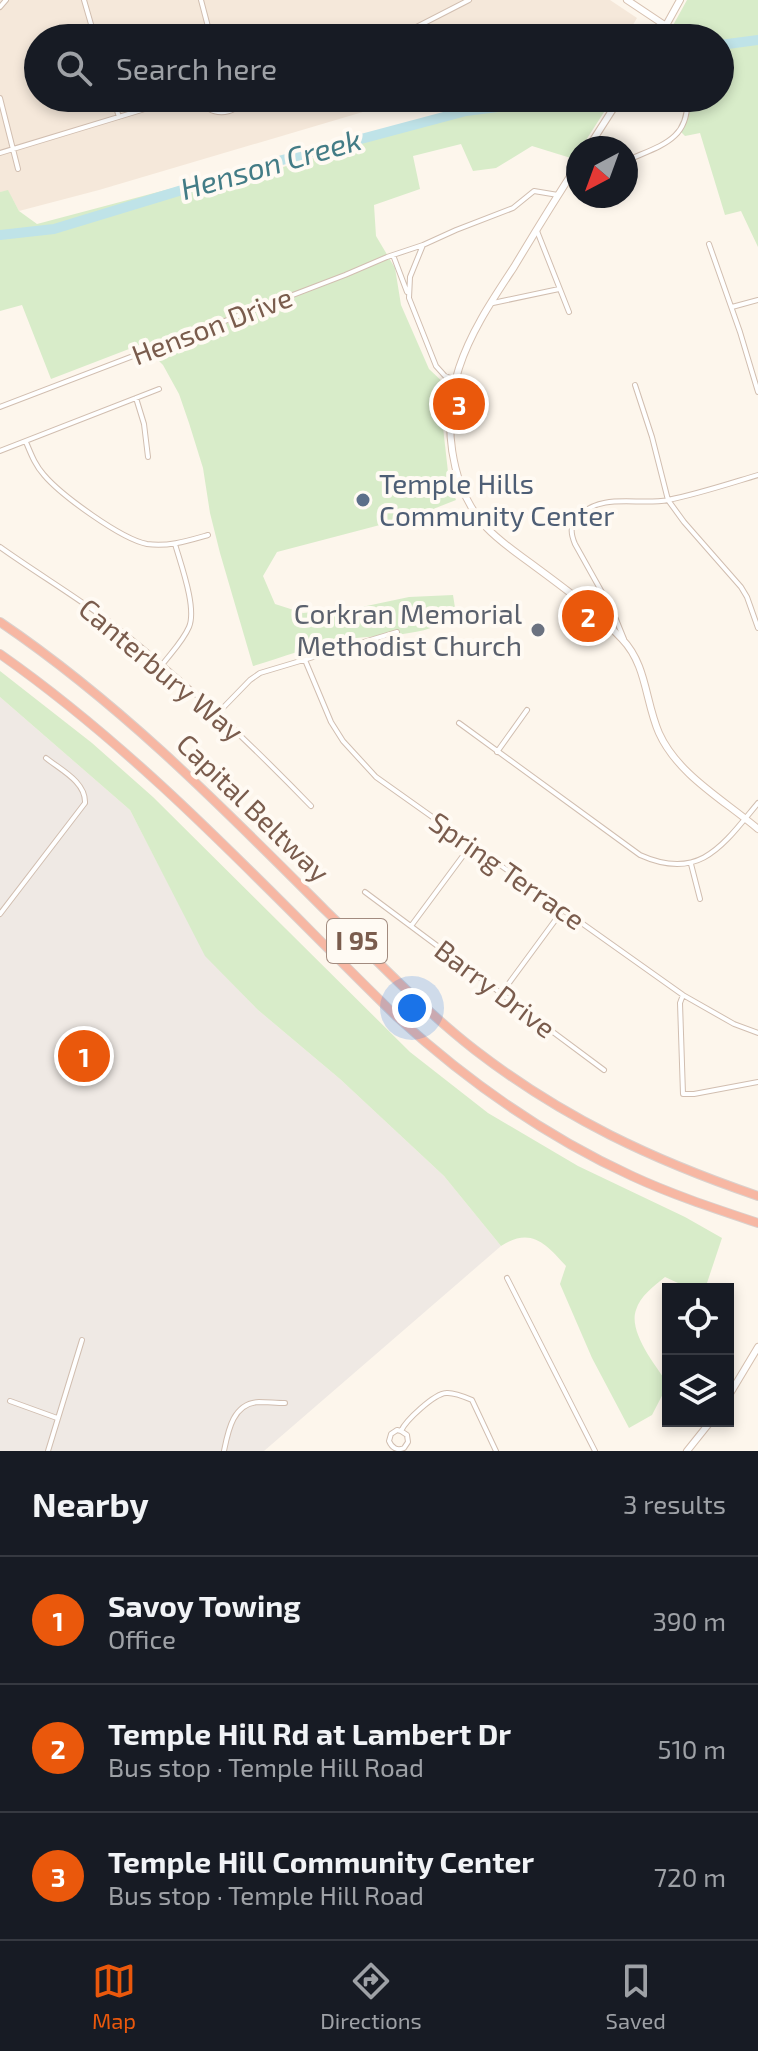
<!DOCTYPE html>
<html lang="en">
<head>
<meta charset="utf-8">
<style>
	body { margin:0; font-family:"Exo 2",sans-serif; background:#20242c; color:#f1f3f6 }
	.controls { position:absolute; right:24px; bottom:24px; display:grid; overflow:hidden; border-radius:0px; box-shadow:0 4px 12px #0003 }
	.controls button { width:72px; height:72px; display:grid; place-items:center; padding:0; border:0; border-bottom:2px solid #363941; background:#171b24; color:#f1f3f6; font:40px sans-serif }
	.compass { position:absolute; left:566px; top:136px; width:72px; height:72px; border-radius:50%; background:#171b24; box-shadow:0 4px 12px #0003; rotate:221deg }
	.you { position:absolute; left:412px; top:1008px; width:28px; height:28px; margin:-20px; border:6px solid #fff; border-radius:50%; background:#1a73e8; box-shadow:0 0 0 12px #1a73e833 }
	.badge { display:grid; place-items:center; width:52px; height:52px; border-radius:50%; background:#ea580c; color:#fff; font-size:26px; font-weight:700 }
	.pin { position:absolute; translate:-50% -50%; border:4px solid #fff; box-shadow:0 2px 8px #0006 }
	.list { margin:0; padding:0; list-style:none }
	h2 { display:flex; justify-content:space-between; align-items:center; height:104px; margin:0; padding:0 32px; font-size:34px }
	h2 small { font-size:26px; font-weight:400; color:#9ea1a6 }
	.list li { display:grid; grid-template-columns:52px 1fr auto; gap:24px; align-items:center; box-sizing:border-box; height:128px; padding:0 32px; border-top:2px solid #363941 }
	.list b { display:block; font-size:30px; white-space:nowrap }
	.list p { margin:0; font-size:26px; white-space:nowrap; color:#9ea1a6 }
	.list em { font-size:26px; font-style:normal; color:#9ea1a6 }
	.icon { flex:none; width:44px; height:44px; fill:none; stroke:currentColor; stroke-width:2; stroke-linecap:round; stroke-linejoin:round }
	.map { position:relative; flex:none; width:758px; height:1451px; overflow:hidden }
	.search { position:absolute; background:#171b24; box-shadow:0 4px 12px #0003; left:24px; right:24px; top:24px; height:88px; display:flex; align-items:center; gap:20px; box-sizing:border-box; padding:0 28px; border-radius:44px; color:#9ea1a6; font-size:30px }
	.sheet { height:488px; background:#171b24 }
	nav { display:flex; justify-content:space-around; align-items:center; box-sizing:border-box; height:112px; border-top:2px solid #363941; background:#171b24; font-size:22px; color:#9ea1a6 }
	nav a { display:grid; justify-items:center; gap:4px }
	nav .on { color:#ea580c }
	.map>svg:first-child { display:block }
	.residential { fill:#f5e8da }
	.industrial { fill:#efe9e4 }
	.green { fill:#d8ecc9 }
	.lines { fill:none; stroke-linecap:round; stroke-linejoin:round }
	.river { stroke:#bfe3e8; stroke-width:10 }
	.street-casing { stroke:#d1beb0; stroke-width:6 }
	.secondary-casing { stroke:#d6c0b0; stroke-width:8 }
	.highway-casing { stroke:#dad1cd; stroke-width:10 }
	.street { stroke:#fff; stroke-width:4 }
	.secondary { stroke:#fff; stroke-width:6 }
	.highway { stroke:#f7b7a3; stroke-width:8 }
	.service-dot { fill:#5c6f8a; stroke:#fffaf3; stroke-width:3 }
	.worship-dot { fill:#6b7280; stroke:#fffaf3; stroke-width:3 }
	.labels { text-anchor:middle; stroke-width:8; stroke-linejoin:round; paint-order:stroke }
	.shield { fill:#fffaf3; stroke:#a28b7f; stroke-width:2 }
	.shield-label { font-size:26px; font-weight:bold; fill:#7a5c4d }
	.street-label { font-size:28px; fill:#7a5c4d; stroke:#fffaf3 }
	.service-label { font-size:28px; fill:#4e5e75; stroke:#fffaf3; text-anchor:start }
	.worship-label { font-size:28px; fill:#5b616d; stroke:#fffaf3; text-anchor:end }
	.water-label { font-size:30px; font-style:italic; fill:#437c86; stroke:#fffaf3 }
</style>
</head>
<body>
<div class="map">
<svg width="758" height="1451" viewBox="0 0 758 1451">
	<rect width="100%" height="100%" fill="#fdf6ec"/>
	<path class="residential" d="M0,0H610L637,18L628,33L613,38H38V98H410L99,190L19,211L8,191L0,192Z"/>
	<path class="industrial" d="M0,697L130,810L206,956L258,1010L340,1079L444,1176L501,1246L264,1451H0Z"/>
	<path class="green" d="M687,0H758V247L741,211L725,215L700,133L685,136L681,132L687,115L689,98H720V38H666Z
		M506,98H613L581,148H578V153L574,159L532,146L496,168L473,171L461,144L413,156L420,189L374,205L376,236L395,268L401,305L429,369L447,386L442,418L449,481L456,500L418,515L277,552L263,576L275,604L303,613L357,608L409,597L453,595L456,614C426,640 379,633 342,640C314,645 281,658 253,666L220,553L210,513L203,468L189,423L179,394L163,365L142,344L51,379L22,305L0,311V192L8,190L19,211L37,224L241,170L244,179Z
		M0,671L92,743L153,797L410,1052L488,1113L578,1166L685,1217L722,1238L705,1289H691L665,1277C654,1286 640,1296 636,1310C628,1332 656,1366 668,1384L652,1415L629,1428L592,1358L560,1284L566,1266C545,1243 531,1227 501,1246L444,1176L340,1079L258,1010L205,956L130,810L0,697Z"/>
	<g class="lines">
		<path class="river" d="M720,45L758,40
			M0,235L54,229L271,163L466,111L538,102L543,98"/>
		<defs>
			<path id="street" d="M84,0L95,38
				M201,0L211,38
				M0,7L6,0
				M395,38L469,0
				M0,98L18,169
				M113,98L119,117
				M197,98C211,117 232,117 246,98
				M0,153L181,98
				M626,161C658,146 690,141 687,98
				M537,231L569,312
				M709,244L740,332L758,392
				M393,255L407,292
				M493,303L559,289
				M732,307L758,300
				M456,380L445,376L436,366L409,298L410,277L423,245L456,230L513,208L534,191L558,195
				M635,385L652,437L668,500L684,522L741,587L747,597L758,628
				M136,398L144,424L148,457
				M0,407L345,275L387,257L423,245
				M26,442C31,454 35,465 44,475C61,495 121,539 147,544C168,547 187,541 208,535
				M0,451L159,389
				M0,547C35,572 72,594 107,620C180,676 247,740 311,806
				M624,639L613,612L575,544C570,532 570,525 579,516C602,492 639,506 668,500C698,494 728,484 758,475
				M305,660L331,722L343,741L376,777L683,995L734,1024L758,1033
				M162,665C171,653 183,641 189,627C197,608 181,565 175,544
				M217,714L250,680L260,673L397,632
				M459,723L640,855C700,882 723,845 758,803
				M497,752L527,710
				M691,864L700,899
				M365,892L604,1070
				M0,914L85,803C86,782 61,770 46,758
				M411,926L471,845
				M501,994L562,911
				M683,995L680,1003L683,1094H694L758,1082
				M507,1278L595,1451
				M10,1401L57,1418
				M401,1431L407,1435L408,1442L404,1448C397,1451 392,1448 389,1441L391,1434L397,1430L401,1431C406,1420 434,1394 446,1393C454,1392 465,1397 472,1400L496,1451
				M48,1451L82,1340
				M224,1451C228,1431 233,1403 259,1402C268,1402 276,1403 285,1403"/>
			<path id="secondary" d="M627,0L666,26
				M659,38L680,0
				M588,148L620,98
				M578,164C556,198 535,232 514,267C493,299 471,331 459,368C442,419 449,486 486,527C500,542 517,553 533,565C564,588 596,611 622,639C647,665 645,701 659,733C678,775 724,800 758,829
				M728,1397L758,1347
				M687,1451L711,1421"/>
			<path id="highway" d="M0,622C121,704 222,807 325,910C374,957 421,1008 475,1050C563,1118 653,1160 758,1196
				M0,654C147,757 268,891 396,1016C467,1081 545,1136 632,1176C673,1195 716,1209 758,1223"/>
		</defs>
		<use href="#street" class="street-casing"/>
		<use href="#secondary" class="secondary-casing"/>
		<use href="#highway" class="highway-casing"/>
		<use href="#street" class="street"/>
		<use href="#secondary" class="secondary"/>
		<use href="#highway" class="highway"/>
	</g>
	<circle class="service-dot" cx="363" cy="500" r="8"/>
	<circle class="worship-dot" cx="538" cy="630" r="8"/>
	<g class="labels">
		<rect class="shield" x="327" y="919" width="60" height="44" rx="6"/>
		<g class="shield-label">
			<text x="357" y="950">I 95</text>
		</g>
		<g class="street-label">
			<text transform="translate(212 326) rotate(-21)" y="10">Henson Drive</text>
			<text transform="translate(161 670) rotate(40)" y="10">Canterbury Way</text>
			<text transform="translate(253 808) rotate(44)" y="10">Capital Beltway</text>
			<text transform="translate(507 871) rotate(35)" y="10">Spring Terrace</text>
			<text transform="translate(495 989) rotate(37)" y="10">Barry Drive</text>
		</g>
		<g class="service-label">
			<text x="379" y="494">Temple Hills<tspan x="379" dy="32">Community Center</tspan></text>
		</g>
		<g class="worship-label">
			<text x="522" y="624">Corkran Memorial<tspan x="522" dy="32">Methodist Church</tspan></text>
		</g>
		<g class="water-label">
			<text transform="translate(271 165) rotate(-16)" y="10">Henson Creek</text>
		</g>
	</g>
</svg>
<div class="controls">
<button><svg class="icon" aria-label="locate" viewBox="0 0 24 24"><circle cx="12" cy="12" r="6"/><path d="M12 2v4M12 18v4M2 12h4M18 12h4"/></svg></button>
<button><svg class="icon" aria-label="layers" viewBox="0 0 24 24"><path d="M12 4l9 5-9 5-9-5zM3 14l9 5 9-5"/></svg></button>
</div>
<svg class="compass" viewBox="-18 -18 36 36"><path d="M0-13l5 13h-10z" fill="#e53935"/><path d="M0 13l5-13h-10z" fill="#9ea1a6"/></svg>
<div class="you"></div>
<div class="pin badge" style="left:84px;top:1056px">1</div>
<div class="pin badge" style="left:588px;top:616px">2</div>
<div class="pin badge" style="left:459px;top:404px">3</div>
<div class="search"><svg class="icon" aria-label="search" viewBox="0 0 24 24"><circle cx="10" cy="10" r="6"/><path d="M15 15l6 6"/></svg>Search here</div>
</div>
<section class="sheet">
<h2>Nearby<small>3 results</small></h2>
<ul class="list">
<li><span class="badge">1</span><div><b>Savoy Towing</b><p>Office</p></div><em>390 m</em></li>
<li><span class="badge">2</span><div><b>Temple Hill Rd at Lambert Dr</b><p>Bus stop · Temple Hill Road</p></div><em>510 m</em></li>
<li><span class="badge">3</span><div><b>Temple Hill Community Center</b><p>Bus stop · Temple Hill Road</p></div><em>720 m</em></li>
</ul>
</section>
<nav>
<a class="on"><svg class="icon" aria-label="map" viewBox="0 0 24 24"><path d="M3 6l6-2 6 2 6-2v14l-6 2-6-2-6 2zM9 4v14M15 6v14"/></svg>Map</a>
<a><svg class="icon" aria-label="directions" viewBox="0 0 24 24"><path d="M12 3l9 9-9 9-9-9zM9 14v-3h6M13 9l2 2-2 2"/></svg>Directions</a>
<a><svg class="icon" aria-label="saved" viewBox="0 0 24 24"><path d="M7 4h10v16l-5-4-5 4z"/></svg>Saved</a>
</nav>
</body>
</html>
